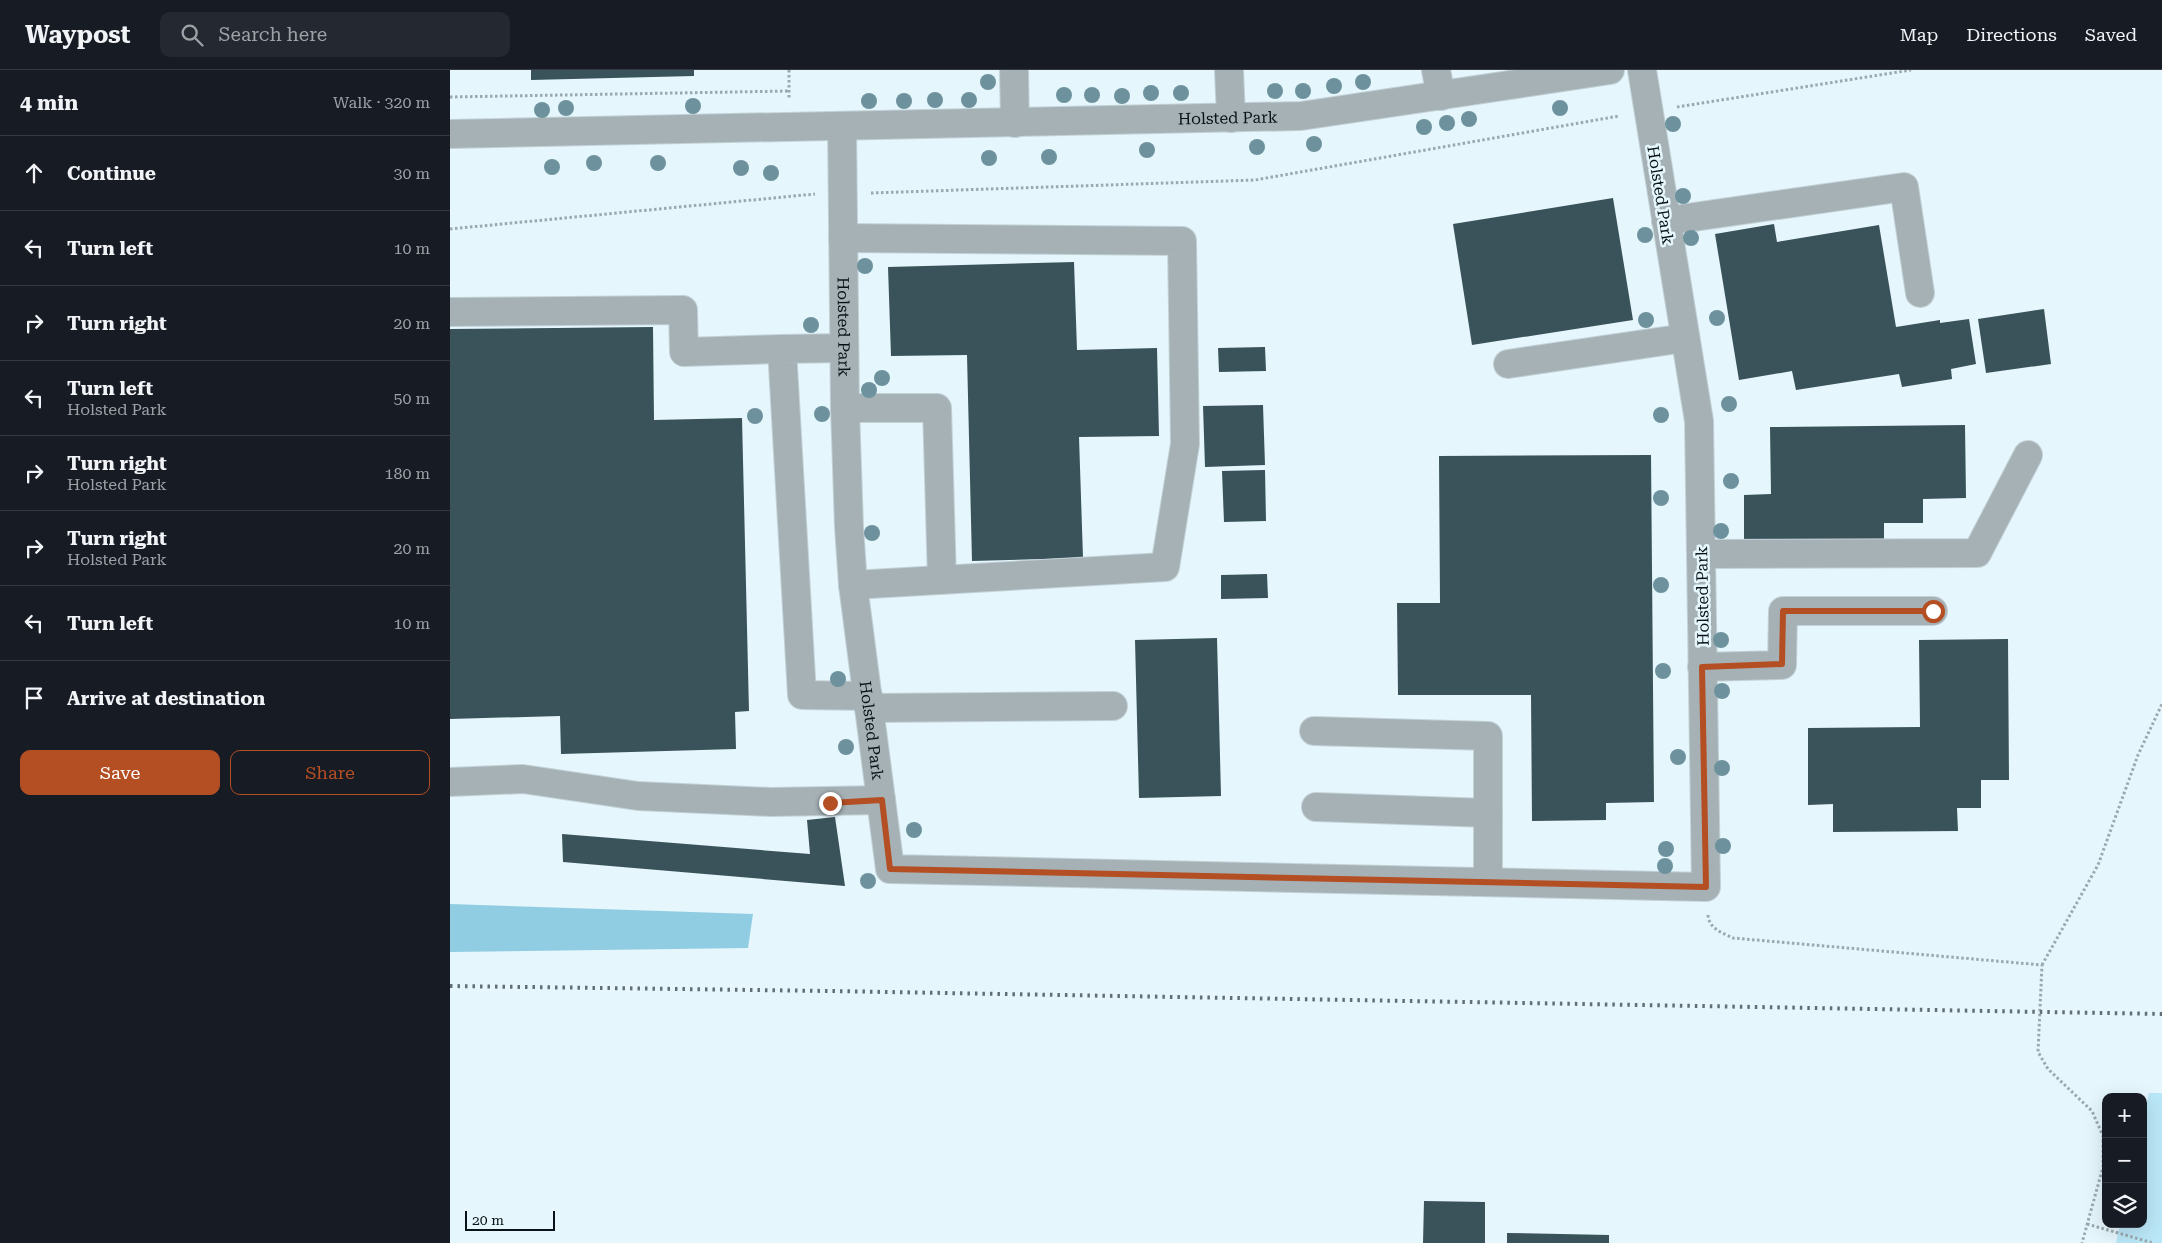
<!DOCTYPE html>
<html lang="en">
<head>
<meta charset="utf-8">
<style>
	body { margin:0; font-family:"Roboto Serif",serif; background:#242831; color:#f1f3f6 }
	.controls { position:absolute; right:15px; bottom:15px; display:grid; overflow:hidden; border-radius:10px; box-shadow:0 5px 20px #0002 }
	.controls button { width:45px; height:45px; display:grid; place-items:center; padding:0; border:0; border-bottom:1px solid #363941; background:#171b24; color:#f1f3f6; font:25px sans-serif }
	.scale { position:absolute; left:15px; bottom:12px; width:90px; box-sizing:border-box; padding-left:5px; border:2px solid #091317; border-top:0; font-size:14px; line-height:18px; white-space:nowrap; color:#091317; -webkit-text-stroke:4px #e5f6fc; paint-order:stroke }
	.stop { position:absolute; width:15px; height:15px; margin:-11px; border:4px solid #b44e23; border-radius:50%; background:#fff }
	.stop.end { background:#b44e23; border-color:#fff; box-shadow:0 1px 5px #0008 }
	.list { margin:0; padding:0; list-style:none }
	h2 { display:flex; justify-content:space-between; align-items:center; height:65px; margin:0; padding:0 20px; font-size:21px }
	h2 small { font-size:16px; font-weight:400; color:#9ea1a6 }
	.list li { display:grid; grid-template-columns:32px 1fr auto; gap:15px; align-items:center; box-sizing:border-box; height:75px; padding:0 20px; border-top:1px solid #363941 }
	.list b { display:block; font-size:19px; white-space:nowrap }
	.list p { margin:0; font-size:16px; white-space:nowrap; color:#9ea1a6 }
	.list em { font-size:16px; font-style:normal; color:#9ea1a6 }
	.actions { display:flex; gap:10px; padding:15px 20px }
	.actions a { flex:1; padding:11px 0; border:1px solid #b44e23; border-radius:10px; text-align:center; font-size:18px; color:#b44e23 }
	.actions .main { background:#b44e23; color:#fff }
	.icon { flex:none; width:28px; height:28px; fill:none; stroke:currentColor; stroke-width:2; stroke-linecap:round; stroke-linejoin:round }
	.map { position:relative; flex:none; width:1712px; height:1173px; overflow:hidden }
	header { display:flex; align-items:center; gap:30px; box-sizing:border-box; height:70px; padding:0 25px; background:#171b24; border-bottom:1px solid #363941 }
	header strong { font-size:24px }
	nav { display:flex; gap:28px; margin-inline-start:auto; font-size:18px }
	.search { width:350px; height:45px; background:#242831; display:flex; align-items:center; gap:12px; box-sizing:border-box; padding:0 18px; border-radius:10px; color:#9ea1a6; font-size:19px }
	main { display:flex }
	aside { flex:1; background:#171b24 }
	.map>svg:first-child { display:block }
	.green { fill:#bae7f7 }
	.forest { fill:#91cde2 }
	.building { fill:#3a525a }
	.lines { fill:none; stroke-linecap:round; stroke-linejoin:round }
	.minor-casing { stroke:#c2d2d7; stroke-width:30 }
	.path { stroke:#9aa9ae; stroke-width:3; stroke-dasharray:2.5 2.5; stroke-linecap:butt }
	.minor { stroke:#a6b1b6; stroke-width:28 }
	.rail { stroke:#626e73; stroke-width:4; stroke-dasharray:2.5 5; stroke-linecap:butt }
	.tree { fill:#6d929d }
	.route { stroke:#b44e23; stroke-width:6 }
	.labels { text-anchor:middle; stroke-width:5; stroke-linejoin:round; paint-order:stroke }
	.street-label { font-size:16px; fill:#091317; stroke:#e5f6fc }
</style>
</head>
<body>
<header>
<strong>Waypost</strong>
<div class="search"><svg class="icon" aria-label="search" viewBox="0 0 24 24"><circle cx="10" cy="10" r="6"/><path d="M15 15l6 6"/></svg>Search here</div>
<nav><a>Map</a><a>Directions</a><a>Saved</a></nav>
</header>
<main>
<aside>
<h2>4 min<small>Walk · 320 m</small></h2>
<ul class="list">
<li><svg class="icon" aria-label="ahead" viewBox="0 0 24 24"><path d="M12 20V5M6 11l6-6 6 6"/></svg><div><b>Continue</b></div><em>30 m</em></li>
<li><svg class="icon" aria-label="left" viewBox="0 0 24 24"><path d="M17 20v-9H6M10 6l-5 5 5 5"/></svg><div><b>Turn left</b></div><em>10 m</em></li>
<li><svg class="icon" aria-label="right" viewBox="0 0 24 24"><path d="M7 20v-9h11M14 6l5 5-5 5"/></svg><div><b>Turn right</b></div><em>20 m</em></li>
<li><svg class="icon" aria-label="left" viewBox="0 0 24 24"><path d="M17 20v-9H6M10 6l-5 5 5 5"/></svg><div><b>Turn left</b><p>Holsted Park</p></div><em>50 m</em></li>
<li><svg class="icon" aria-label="right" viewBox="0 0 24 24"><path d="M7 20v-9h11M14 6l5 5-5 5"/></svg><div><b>Turn right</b><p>Holsted Park</p></div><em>180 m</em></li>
<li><svg class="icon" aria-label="right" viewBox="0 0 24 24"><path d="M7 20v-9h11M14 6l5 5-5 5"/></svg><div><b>Turn right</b><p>Holsted Park</p></div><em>20 m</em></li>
<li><svg class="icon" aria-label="left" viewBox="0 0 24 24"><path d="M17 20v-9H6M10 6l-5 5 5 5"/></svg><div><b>Turn left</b></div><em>10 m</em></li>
<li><svg class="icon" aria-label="arrive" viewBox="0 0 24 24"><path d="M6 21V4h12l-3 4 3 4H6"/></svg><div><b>Arrive at destination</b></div></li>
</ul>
<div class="actions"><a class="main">Save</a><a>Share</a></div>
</aside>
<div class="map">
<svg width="1712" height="1173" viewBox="0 0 1712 1173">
	<rect width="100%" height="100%" fill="#e5f6fc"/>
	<path class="green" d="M1699,1023H1712V1173H1666L1670,1154H1693V1048Z"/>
	<path class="forest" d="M0,834L303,844L298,878L0,882Z"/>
	<path class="building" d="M81,0H244V6L81,10Z
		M1163,128L1183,250L1022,275L1003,154Z
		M1324,154L1327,172L1429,155L1446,257L1490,250V253L1519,249L1526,294L1501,299L1502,309L1452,317L1449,304L1346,320L1342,301L1289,310L1265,164Z
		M624,192L627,280L707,278L709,366L629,367L633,488L522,491L517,285L441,286L438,197Z
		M1594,239L1601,294L1536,303L1528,249Z
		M203,257L204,350L292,348L299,641L285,642L286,679L111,684L110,646L0,649V259Z
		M815,277L816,301L769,302L768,278Z
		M813,335L815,395L755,397L753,336Z
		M1515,355L1516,428L1473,429V453H1434V474L1294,475V425L1321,424L1320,357Z
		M1201,385L1204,732L1156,733V750L1082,751L1081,625H948L947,533H990L989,386Z
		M815,400L816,451L774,452L772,401Z
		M817,504L818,528L771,529V505Z
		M767,568L771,726L689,728L685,570Z
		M1558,569L1559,710H1531V738H1507L1508,761L1383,762V734L1358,735V658L1470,657L1469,570Z
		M385,747L395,816L113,792L112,764L360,784L357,750Z
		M974,1131L1035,1132V1173H973Z
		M1057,1163L1159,1165V1173H1057Z"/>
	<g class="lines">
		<defs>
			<g id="minor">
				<path d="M564,0L565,53"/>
				<path d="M779,0L781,48"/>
				<path d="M986,0L991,26"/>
				<path id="s1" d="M392,56L395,338L399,457L403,515L440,799L1256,817L1249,351L1192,0"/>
				<path id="s2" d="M0,64L851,46L1160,0"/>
				<path d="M1216,151L1454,117L1470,223"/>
				<path d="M393,168L732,171L735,374L715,497L403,515"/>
				<path d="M0,242L233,240L234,282L332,279"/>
				<path d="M394,278L332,279L352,625L418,626"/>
				<path d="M1058,294L1235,268"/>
				<path d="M395,338H487L492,510"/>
				<path d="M1251,484L1527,483L1578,385"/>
				<path d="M1252,597L1332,595L1333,541H1483"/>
				<path d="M419,638L663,636"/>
				<path d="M864,661L1038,666V812"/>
				<path d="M0,712L73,709L188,726L321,732L431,730"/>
				<path d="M866,737L1038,743"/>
			</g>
		</defs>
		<use href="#minor" class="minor-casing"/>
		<path class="path" d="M339,0V29
			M0,27L339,21
			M1227,37L1461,0
			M421,123L805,110L1169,46
			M0,159L365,124
			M1258,845C1259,859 1273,863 1283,868L1592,895L1588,982L1598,999L1642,1041L1653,1066V1097L1632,1173
			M1592,895L1648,795L1688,685L1712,634
			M1637,1154L1703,1173"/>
		<use href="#minor" class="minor"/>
		<path class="rail" d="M0,916L379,921L1712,944"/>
	</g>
	<g class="tree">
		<circle cx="538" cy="12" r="8"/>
		<circle cx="913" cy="12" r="8"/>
		<circle cx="884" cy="16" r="8"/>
		<circle cx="825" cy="21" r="8"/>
		<circle cx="853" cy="21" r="8"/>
		<circle cx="701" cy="23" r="8"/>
		<circle cx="731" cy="23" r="8"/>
		<circle cx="614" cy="25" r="8"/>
		<circle cx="642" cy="25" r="8"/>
		<circle cx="672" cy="26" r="8"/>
		<circle cx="485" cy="30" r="8"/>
		<circle cx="519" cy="30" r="8"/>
		<circle cx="419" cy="31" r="8"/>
		<circle cx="454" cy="31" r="8"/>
		<circle cx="243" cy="36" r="8"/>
		<circle cx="116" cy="38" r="8"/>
		<circle cx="1110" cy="38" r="8"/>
		<circle cx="92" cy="40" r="8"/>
		<circle cx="1019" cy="49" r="8"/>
		<circle cx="997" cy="53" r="8"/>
		<circle cx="1223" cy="54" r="8"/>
		<circle cx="974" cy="57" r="8"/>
		<circle cx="864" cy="74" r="8"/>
		<circle cx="807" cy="77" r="8"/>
		<circle cx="697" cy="80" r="8"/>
		<circle cx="599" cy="87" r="8"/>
		<circle cx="539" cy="88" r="8"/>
		<circle cx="144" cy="93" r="8"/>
		<circle cx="208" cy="93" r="8"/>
		<circle cx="102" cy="97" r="8"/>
		<circle cx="291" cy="98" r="8"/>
		<circle cx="321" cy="103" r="8"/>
		<circle cx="1233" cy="126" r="8"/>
		<circle cx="1195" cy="165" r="8"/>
		<circle cx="1241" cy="168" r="8"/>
		<circle cx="415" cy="196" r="8"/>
		<circle cx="1267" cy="248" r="8"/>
		<circle cx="1196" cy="250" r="8"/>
		<circle cx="361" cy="255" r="8"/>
		<circle cx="432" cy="308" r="8"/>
		<circle cx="419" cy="320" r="8"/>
		<circle cx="1279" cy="334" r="8"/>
		<circle cx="372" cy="344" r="8"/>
		<circle cx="1211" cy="345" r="8"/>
		<circle cx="305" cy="346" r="8"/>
		<circle cx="1281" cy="411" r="8"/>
		<circle cx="1211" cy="428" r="8"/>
		<circle cx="1271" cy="461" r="8"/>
		<circle cx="422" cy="463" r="8"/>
		<circle cx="1211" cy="515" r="8"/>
		<circle cx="1271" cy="570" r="8"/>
		<circle cx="1213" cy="601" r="8"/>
		<circle cx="388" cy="609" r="8"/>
		<circle cx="1272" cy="621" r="8"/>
		<circle cx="396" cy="677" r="8"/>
		<circle cx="1228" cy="687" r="8"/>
		<circle cx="1272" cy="698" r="8"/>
		<circle cx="464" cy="760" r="8"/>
		<circle cx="1273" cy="776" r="8"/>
		<circle cx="1216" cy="779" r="8"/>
		<circle cx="1215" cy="796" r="8"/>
		<circle cx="418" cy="811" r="8"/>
	</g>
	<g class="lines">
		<path class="route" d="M380,733L432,730L440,799L1256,817L1252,597L1332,594L1333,541H1483"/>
	</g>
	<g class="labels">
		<g class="street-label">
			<text dy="6" stroke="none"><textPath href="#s2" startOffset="778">Holsted Park</textPath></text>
			<text transform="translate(1211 125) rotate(81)" y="6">Holsted Park</text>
			<text dy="6" stroke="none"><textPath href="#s1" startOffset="201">Holsted Park</textPath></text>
			<text transform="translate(1252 526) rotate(-91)" y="6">Holsted Park</text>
			<text dy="6" stroke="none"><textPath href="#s1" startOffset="606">Holsted Park</textPath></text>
		</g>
	</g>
</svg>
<div class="controls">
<button>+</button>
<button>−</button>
<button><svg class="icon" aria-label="layers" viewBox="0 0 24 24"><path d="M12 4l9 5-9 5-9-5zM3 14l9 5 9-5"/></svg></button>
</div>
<div class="scale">20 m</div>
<div class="stop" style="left:1483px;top:541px"></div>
<div class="stop end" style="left:380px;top:733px"></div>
</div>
</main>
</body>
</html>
